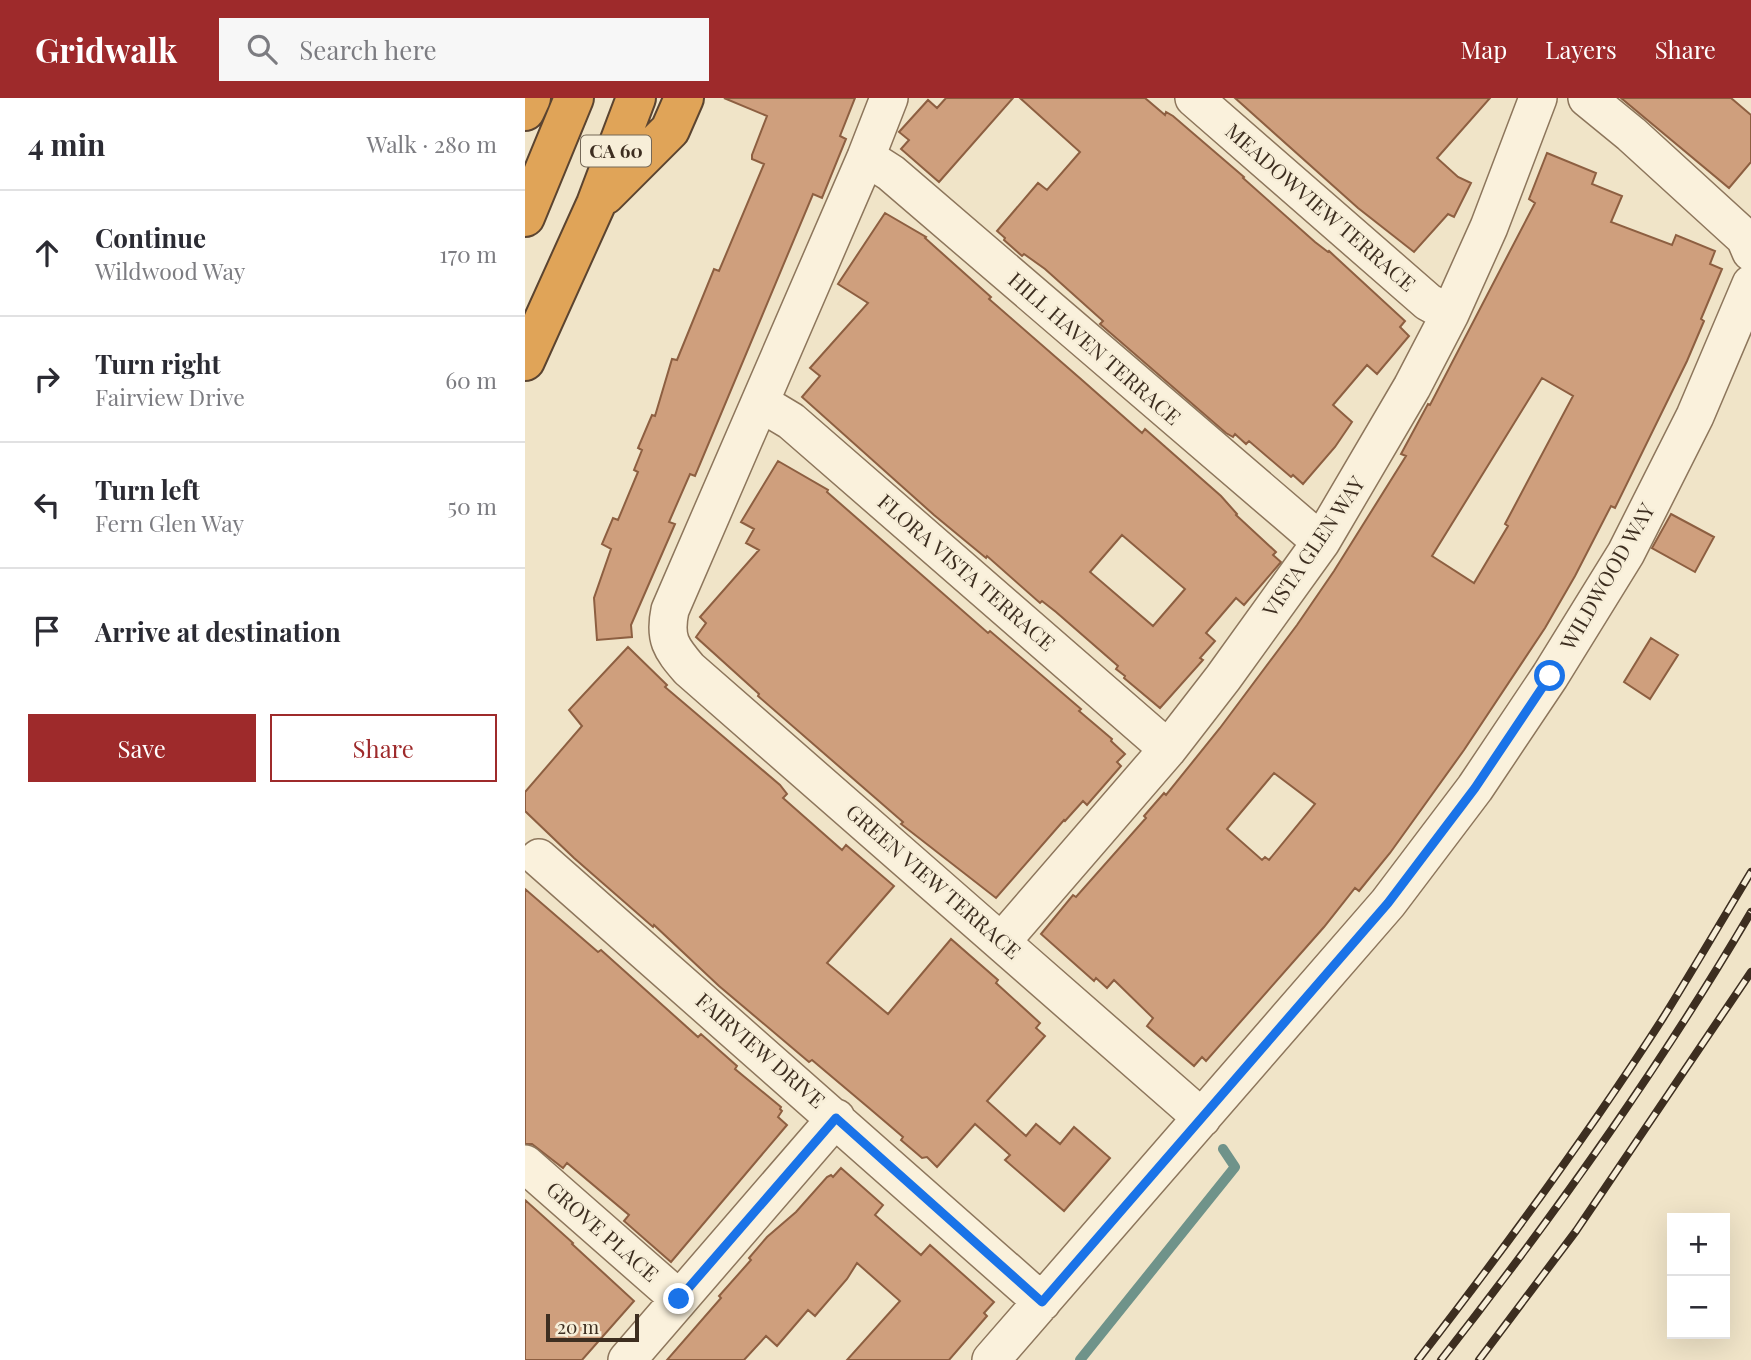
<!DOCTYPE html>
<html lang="en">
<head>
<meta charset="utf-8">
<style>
	body { margin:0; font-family:"Playfair Display",serif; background:#f7f7f7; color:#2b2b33 }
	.controls { position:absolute; right:21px; bottom:21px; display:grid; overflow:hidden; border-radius:0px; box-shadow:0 7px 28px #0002 }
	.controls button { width:63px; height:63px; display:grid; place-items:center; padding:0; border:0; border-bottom:2px solid #e1e1e2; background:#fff; color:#2b2b33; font:35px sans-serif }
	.scale { position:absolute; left:21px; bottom:18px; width:93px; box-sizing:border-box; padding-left:7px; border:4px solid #3d2e20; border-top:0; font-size:19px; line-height:24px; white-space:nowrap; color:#3d2e20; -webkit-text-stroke:5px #f7eed8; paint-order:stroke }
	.stop { position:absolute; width:21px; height:21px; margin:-16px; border:5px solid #1a73e8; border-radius:50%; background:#fff }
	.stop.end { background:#1a73e8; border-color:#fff; box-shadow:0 2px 7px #0008 }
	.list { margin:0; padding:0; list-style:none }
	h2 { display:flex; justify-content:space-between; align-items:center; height:91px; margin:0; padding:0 28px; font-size:30px }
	h2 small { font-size:23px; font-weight:400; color:#7c7c81 }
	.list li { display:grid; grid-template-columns:46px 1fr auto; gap:21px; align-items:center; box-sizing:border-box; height:126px; padding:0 28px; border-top:2px solid #e1e1e2 }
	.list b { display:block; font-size:26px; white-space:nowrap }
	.list p { margin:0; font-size:23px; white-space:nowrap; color:#7c7c81 }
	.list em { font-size:23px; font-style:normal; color:#7c7c81 }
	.actions { display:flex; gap:14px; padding:21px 28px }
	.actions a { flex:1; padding:16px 0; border:2px solid #9e2a2b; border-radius:0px; text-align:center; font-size:24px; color:#9e2a2b }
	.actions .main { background:#9e2a2b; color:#fff }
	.icon { flex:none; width:38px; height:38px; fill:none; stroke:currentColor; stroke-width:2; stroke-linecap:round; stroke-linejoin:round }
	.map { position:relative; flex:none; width:1226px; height:1262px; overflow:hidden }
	header { display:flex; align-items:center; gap:42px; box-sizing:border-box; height:98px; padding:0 35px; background:#9e2a2b; color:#fff }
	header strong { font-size:33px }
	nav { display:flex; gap:38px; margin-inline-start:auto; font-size:24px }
	.search { width:490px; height:63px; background:#f7f7f7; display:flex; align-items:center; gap:18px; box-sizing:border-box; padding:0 24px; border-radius:0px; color:#7c7c81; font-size:26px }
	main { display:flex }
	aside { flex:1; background:#fff }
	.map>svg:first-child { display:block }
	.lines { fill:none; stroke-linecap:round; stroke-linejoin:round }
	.stream { stroke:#6f938a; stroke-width:10 }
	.building { fill:#cf9f7d; stroke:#8d5f41; stroke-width:2; fill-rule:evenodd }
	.street-casing { stroke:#8d765c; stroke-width:40 }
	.highway-casing { stroke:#5b4430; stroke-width:42 }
	.street { stroke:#faf1dc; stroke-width:37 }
	.highway { stroke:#e0a458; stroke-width:38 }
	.rail-casing { stroke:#3d2e20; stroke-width:8 }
	.rail { stroke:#f7eed8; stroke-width:5; stroke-dasharray:16; stroke-linecap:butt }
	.route { stroke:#1a73e8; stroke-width:9 }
	.labels { text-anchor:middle; stroke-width:5; stroke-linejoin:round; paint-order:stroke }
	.shield { fill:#f7eed8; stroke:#756857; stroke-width:2 }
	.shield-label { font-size:19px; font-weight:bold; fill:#3d2e20 }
	.street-label { font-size:21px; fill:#3d2e20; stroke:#f7eed8 }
</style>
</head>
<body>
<header>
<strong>Gridwalk</strong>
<div class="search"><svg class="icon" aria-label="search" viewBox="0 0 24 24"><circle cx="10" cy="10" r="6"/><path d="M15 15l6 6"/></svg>Search here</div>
<nav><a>Map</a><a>Layers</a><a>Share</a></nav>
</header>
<main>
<aside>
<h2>4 min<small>Walk · 280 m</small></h2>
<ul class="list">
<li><svg class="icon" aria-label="ahead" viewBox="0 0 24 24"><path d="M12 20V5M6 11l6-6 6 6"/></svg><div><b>Continue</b><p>Wildwood Way</p></div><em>170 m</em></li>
<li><svg class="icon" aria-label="right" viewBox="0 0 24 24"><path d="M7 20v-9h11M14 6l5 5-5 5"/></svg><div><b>Turn right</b><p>Fairview Drive</p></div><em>60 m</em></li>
<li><svg class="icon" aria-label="left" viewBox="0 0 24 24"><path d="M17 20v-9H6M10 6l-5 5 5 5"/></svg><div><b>Turn left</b><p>Fern Glen Way</p></div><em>50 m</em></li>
<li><svg class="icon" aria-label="arrive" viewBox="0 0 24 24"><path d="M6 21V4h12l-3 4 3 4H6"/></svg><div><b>Arrive at destination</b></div></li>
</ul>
<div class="actions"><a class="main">Save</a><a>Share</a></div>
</aside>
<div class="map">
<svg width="1226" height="1262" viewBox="0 0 1226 1262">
	<rect width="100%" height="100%" fill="#f0e4c8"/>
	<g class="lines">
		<path class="stream" d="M555,1262L710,1069L698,1051"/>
	</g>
	<path class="building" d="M199,0H330L315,38L321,41L297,100L288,96L170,378L165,376L144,424L150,426L106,527L107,539L72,542L69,500L86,451L77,446L88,420L93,422L113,374L109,372L117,352L113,350L127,317L130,318L147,261L152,262L189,171L194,173L239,66L227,61V57L242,18Z
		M421,0H488L414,84L376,51L384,42L374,34L403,2L412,10Z
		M495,0H620L640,17L641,14L648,18L719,79L718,80L790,144L803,154L804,153L880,223L875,229L884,238L852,276L842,267L808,307L827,324L810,349L778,386L768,377L766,379L724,343L721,346L710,336L708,339L701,335L575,226L578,223L520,171L499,156L497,158L479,142L480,140L472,133L513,85L522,92L555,54Z
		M710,0H965L912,60L933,79L946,85L929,119L923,116L889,154L833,110Z
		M1096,0H1206L1226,17V64L1204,90Z
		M1022,55L1071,75L1067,86L1097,98L1086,124L1147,147L1151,137L1190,153L1185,166L1197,171L1176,221L1179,223L1162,263L1090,410L1086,408L1050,478L1020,530L939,652L865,755L834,793L830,790L799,829L681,963L677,959L669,968L622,928L628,920L589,882L582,890L571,880L569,883L516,836L548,797L551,799L621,720L619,718L639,695L641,697L695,630L772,527L809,473L881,358L876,356L903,306L905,307L1010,105L1004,101ZM1017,280L1048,298L980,426L983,428L949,485L907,458ZM749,675L790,706L744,762L740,759L737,762L702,731Z
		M360,115L401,139L400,140L466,199L464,201L557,282L617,335L620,331L696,398L712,416L711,417L751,454L748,457L756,464L719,507L711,500L681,535L690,543L675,560L678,562L635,610L599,580L600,578L591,571L593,568L531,514L517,503L515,505L462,458L461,460L409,417L277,299L295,278L285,270L343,205L313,186ZM597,437L660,491L628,528L565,474Z
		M253,363L303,392L302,394L463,535L465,533L556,611L554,613L587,641L586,643L600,656L592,664L596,668L562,707L558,703L540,723L539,722L471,800L376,726L378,724L233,598L234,596L171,539L181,525L175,519L234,452L221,445L229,431L216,424Z
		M1146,416L1189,439L1170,474L1127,450Z
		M1126,540L1153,557L1125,601L1099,584Z
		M103,549L142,587L140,589L255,687L262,696L258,700L317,752L321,747L369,788L302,865L363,916L426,841L473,882L471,885L515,925L511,930L520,938L462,1003L501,1038L511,1026L535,1046L549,1029L585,1060L539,1113L480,1062L485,1057L450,1026L412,1069L402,1059L397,1060L376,1042L378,1039L344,1010L287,962L284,964L194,888L129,827L128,829L49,760L0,713V694L57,628L44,612Z
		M0,791L73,854L76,852L173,939L176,936L212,968L210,971L256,1009L255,1011L257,1013L253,1019L262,1027L146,1164L99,1123L104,1117L42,1065L38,1070L7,1046H0Z
		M316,1070L358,1107L350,1117L396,1157L405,1147L469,1204L459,1215L462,1218L424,1262H322L375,1203L332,1165L322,1181L290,1218L283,1212L252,1248L241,1238L219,1262H142L196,1200L194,1198L226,1162L224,1160L242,1139L271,1114L302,1079L306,1077L308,1079Z
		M0,1102L48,1145L47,1146L109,1203L57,1262H0Z"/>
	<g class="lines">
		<defs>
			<path id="street" d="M364,0L341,59L145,512C139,541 146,550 164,571L677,1020
				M669,0L903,204L925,216
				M1062,0L1106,36L1220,140L1226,154
				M341,59L366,75L796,444
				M236,305L266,323L643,651
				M14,760L517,1204
				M477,843L643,651L698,580L796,444L887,289L925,216L964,129L1013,0
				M0,1066L154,1201
				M102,1262L311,1020
				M466,1262L863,805L950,690L1025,578L1101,455L1170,318L1226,186"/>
			<path id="highway" d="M0,13L6,0
				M80,97L145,32L159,0
				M0,119L49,0
				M0,263L71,106L111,0"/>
		</defs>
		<use href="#street" class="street-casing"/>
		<use href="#highway" class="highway-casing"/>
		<use href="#street" class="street"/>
		<use href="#highway" class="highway"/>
		<defs>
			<path id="rail" d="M893,1262C979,1151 1062,1038 1138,920C1168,872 1197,822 1226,774
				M916,1262C1029,1118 1134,971 1226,814
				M954,1262L1051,1133L1226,874"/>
		</defs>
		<use href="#rail" class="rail-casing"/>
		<use href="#rail" class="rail"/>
	</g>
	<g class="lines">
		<path class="route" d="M154,1201L311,1020L517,1204L863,805L950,690L1025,578"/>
	</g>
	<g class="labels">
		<rect class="shield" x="56" y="37.5" width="70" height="31" rx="5"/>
		<g class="shield-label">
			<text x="91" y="60">CA 60</text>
		</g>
		<g class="street-label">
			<text transform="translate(795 110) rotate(41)" y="7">MEADOWVIEW TERRACE</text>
			<text transform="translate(569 251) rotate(41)" y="7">HILL HAVEN TERRACE</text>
			<text transform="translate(789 449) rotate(-56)" y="7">VISTA GLEN WAY</text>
			<text transform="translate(441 475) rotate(41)" y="7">FLORA VISTA TERRACE</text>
			<text transform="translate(1083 479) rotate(-60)" y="7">WILDWOOD WAY</text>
			<text transform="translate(408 784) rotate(41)" y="7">GREEN VIEW TERRACE</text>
			<text transform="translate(235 953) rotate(41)" y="7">FAIRVIEW DRIVE</text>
			<text transform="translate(77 1134) rotate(41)" y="7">GROVE PLACE</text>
		</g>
	</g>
</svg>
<div class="controls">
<button>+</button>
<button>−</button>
</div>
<div class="scale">20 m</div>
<div class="stop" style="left:1025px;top:578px"></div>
<div class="stop end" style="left:154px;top:1201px"></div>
</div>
</main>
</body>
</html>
